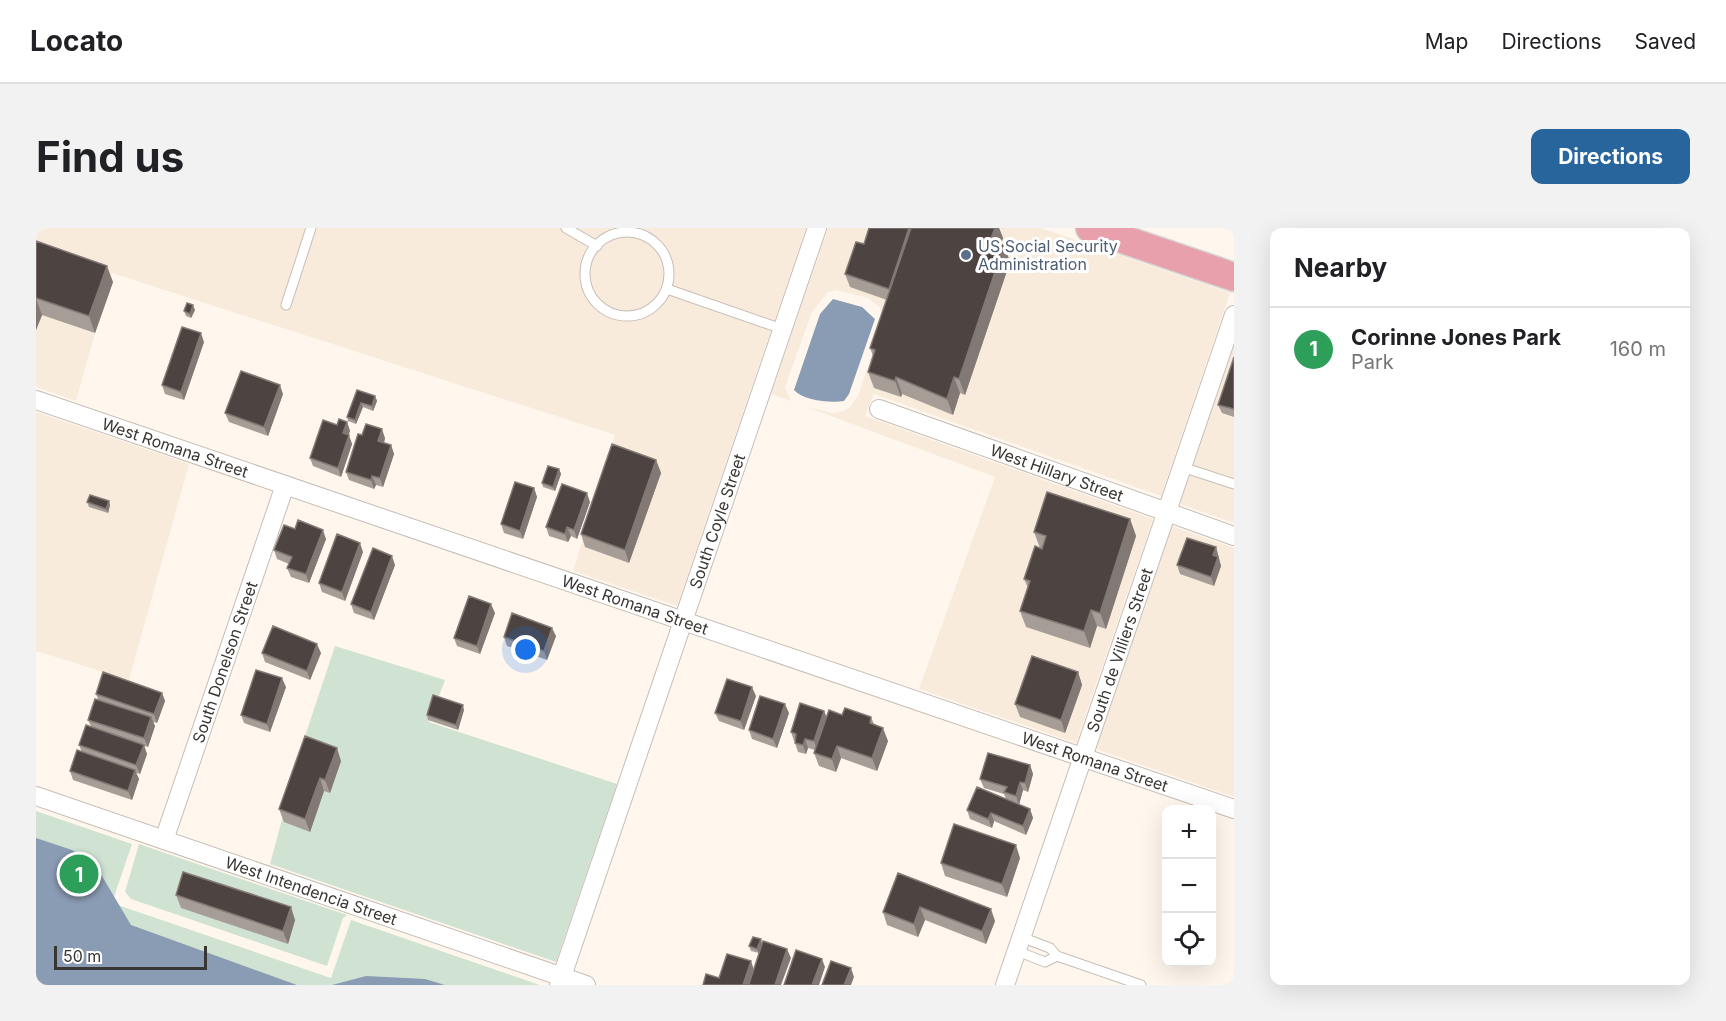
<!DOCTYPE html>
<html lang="en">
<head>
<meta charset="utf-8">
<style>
	body { margin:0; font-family:Inter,sans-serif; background:#f2f2f2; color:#202124 }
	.controls { position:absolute; right:18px; bottom:18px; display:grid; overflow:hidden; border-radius:12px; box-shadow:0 6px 24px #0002 }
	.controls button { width:54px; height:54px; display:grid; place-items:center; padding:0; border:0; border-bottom:2px solid #e0e0e0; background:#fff; color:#202124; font:30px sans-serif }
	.scale { position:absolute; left:18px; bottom:15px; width:153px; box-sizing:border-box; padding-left:6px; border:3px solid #383532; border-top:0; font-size:16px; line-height:21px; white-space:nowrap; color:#383532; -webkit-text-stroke:4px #fff; paint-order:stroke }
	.you { position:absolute; left:490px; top:422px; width:21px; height:21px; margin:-15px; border:4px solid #fff; border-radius:50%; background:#1a73e8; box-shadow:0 0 0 9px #1a73e833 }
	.badge { display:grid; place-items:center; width:39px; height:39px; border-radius:50%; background:#28659c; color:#fff; font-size:20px; font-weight:700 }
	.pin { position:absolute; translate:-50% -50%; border:3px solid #fff; box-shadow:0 2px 6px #0006 }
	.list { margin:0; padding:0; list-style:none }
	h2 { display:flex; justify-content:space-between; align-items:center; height:78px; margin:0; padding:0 24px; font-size:26px }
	h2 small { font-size:20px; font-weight:400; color:#757577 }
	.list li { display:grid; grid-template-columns:39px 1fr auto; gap:18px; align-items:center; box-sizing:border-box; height:84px; padding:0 24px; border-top:2px solid #e0e0e0 }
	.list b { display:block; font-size:22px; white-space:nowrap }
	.list p { margin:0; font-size:20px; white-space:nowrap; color:#757577 }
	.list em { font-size:20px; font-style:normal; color:#757577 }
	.icon { flex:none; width:33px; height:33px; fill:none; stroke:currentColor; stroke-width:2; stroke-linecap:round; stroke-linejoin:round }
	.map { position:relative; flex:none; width:1198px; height:757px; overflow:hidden; border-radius:12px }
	header { display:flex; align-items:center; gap:36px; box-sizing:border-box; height:84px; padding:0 30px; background:#fff; border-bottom:2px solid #e0e0e0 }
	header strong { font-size:28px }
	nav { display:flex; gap:33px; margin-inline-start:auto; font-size:21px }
	.intro { display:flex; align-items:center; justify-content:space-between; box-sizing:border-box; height:144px; padding:0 36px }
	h1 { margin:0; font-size:42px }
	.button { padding:15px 27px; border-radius:12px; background:#28659c; color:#fff; font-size:21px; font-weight:700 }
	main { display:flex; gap:36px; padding:0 36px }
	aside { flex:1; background:#fff; border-radius:12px; box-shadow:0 6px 24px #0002 }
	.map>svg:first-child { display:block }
	.built { fill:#f8ebdc }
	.green { fill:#d0e3d3 }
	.water { fill:#8a9bb4 }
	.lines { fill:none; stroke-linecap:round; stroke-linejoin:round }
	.lane-casing { stroke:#c6beb6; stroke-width:11 }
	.street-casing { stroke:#c6beb6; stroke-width:20 }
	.primary-casing { stroke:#d7d7d6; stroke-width:31 }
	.lane { stroke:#fff; stroke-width:9 }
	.street { stroke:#fff; stroke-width:18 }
	.primary { stroke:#e8a1ac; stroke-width:28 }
	.wall { fill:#a69d97 }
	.shaded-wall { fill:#827974 }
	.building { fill:#4d4340; stroke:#827974; stroke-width:1.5 }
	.service-dot { fill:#5c6f8a; stroke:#fff; stroke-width:2 }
	.labels { text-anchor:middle; stroke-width:6; stroke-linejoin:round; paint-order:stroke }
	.service-label { font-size:16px; fill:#4e5e75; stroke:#fff; text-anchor:start }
	.street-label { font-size:16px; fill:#383532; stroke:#fff }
</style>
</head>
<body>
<header>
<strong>Locato</strong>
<nav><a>Map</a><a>Directions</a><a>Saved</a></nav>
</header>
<div class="intro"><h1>Find us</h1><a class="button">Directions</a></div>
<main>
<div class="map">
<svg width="1198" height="757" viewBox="0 0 1198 757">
	<rect width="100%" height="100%" fill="#fff7ee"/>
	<path class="built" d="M0,0H770L641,378L537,343L579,207L76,45L40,173L0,159Z
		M792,0H1005L1194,65L1125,268L838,166L829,188L1117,291L1040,515L883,461L959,249L768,178L796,185L808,183L815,178L822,168L847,93L846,84L842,78L832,70L801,62L792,64L776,84L749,159L755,173L735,166Z
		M1198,118V295L1144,276Z
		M0,184L153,236L93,452L0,423Z
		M1136,298L1198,320V569L1060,521Z"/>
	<path class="green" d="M299,418L409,452L393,494L581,556L520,734L234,636L266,517Z
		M0,583L96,616L76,675L295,750L315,692L504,757H0Z
		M103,616L311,687L307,690L291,738L95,671L89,664Z"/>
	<path class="water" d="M797,71L826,79L839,91L813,166L808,173C794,175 768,173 758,162L784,86Z
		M0,610L36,622L60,638L95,697L261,757H269H0Z
		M330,748L389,751L409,757H296Z"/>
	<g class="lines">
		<defs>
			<path id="lane" d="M530,0L561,18
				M549 46a42 42 0 1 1 84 0a42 42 0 1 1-84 0Z
				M631,61L746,101
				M250,77L275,0
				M1146,239L1198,256
				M981,723L1009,734L1021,728L1014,720L985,709
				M1021,728L1105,757"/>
			<g id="street">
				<path id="s1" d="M0,172L1198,581"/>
				<path id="s2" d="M843,181L1198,308"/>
				<path id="s3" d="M0,568L550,757"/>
				<path id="s4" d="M128,612L249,257"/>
				<path id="s5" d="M523,757L781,0"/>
				<path id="s6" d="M969,757L1198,87"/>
			</g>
			<path id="primary" d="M1054,0L1198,49"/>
		</defs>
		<use href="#lane" class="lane-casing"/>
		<use href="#street" class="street-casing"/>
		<use href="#primary" class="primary-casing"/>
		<use href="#lane" class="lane"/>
		<use href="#street" class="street"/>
		<use href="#primary" class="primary"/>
	</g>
	<path class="wall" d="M833,0H963L967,10L965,16L968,17L974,34L929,167L924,165L917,187L866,166L865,169L838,160L832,144L837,128L834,120L851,72L814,59L809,46L828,16Z
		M0,13L77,54L59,105L6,87L0,102Z
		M159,82L155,90L150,88L148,83Z
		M168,114L148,172L129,166L126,157Z
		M1198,129V189L1186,185L1182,177Z
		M321,162L339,168L341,173L337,183L327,179L320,196L312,193L311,189Z
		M247,166L232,208L193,194L189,185Z
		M311,194L314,203L312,207L316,216L305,249L277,238L274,230L301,197Z
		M326,207L349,210L348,215L355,217L358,226L347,259L340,257L338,261L313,252L310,244Z
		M620,232L625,245L593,335L549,319L545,306Z
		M523,241L525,246L519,263L507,259L506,255Z
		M498,260L501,269L487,311L468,305L465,296Z
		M73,273L74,277L72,285L53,279L51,274Z
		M554,274L541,311L535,308L532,314L513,308L510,299Z
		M1094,291L1100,308L1070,401L1061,398L1054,420L990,399L984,383L992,360L988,351L1004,320L998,304Z
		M259,301L290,311L273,355L255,349L251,340L253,336L241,331L238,322Z
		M1180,319L1185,338L1178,358L1144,346L1141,337Z
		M327,324L309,373L286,364L283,355Z
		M359,337L338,392L318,385L315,376Z
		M459,385L444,426L421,418L418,410Z
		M520,408L511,432L471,418L468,409Z
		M226,425H285L274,452L229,434Z
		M1042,444L1046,457L1029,505L984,489L979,476Z
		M250,459L234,504L208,495L205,487Z
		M126,465L129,473L121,495L117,494L119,498L112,519L108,518L111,526L104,546L100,545L103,551L96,572L37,552L34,543L46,524L43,517L55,498L52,492L62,471L60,466Z
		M720,468L708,502L683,493L679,485Z
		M428,482L422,502L392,492L391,487Z
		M788,483L791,490L806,487L835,489L838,496L852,513L841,543L805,530L800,544L783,538L778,525L779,522L772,520L770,526L762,524L759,515V513H758L755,504Z
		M753,485L741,520L716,511L713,502Z
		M305,533L294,565L288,563L274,604L248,594L243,581Z
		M994,537L997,546L992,564L987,562L983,576L994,581L997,590L990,607L958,593L956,600L934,591L931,582L970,571L968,566L948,560L944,551Z
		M984,630L971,669L909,648L905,635Z
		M862,645L959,693L950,716L889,692L882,709L851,697L847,684Z
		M140,667L259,692L252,716L145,680Z
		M725,711L726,716L723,725L715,723L713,718Z"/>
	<path class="shaded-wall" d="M873,0H882L857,74L853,61Z
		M959,0H963L967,10L960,29L954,13Z
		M968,17L974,34L929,167L923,151Z
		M71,38L77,54L59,105L53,88Z
		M0,71L6,87L0,102Z
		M157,77L159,82L155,90L154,86Z
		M165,105L168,114L148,172L145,164Z
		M860,149L866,166L865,169L859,153Z
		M918,149L924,165L917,187L911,171Z
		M244,157L247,166L232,208L228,199Z
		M339,168L341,173L337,183L336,178Z
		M325,175L327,179L320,196L319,192Z
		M311,194L314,203L310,214L307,205Z
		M346,201L349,210L346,222L342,213Z
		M313,207L316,216L305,249L302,240Z
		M355,217L358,226L347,259L344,250Z
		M620,232L625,245L593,335L589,322Z
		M523,241L525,246L519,263L517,259Z
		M336,248L340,257L338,261L335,252Z
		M498,260L501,269L487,311L484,303Z
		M551,265L554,274L541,311L538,302Z
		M73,273L74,277L72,285L70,281Z
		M1094,291L1100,308L1070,401L1064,385Z
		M531,299L535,308L532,314L529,306Z
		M287,302L290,311L273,355L270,346Z
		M324,315L327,324L309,373L306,364Z
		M1180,319L1185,338L1178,358L1175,349L1177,327Z
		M356,328L359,337L338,392L335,384Z
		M455,376L459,385L444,426L441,418Z
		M1055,382L1061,398L1054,420L1048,403Z
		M516,400L520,408L511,432L508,423Z
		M281,416L285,425L274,452L271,443Z
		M1042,444L1046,457L1029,505L1025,492Z
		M246,450L250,459L234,504L231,496Z
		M716,459L720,468L708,502L705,493Z
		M126,465L129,473L121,495L118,486Z
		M749,476L753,485L741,520L737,511Z
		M427,477L428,482L422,502L420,497Z
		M788,483L791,491L781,522L778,513Z
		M115,489L119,498L112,519L108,510Z
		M847,500L852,513L841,543L836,530Z
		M769,511L772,520L770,526L767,517Z
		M108,517L111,526L104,546L100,537Z
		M801,518L805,530L800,544L796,531Z
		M301,520L305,533L294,565L289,552Z
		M994,537L997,546L992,564L989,555Z
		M99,542L103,551L96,572L92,563Z
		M284,550L288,563L274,604L269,591Z
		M984,554L987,562L983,577L980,568Z
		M994,581L997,590L990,607L987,598Z
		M955,585L958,593L956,600L952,591Z
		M980,617L984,630L971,669L966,656Z
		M255,679L259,692L252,716L247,703Z
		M884,679L889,692L882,709L878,696Z
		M955,681L959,693L950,716L946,703Z
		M725,711L726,716L723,725L721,721Z
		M751,721L755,730L745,757H739Z
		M786,731L789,739L783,757H776Z
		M715,733L718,742L713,757H707Z
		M815,740L818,749L815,757H808Z"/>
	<path class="building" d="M833,0H873L853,61L809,46L820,14L828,16Z
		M875,0H959L954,13L968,17L923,151L918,149L911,171L860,149L859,153L832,144L839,122L834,120Z
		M0,13L71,38L53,88L0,70Z
		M151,75L157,77L154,86L148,83Z
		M146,99L165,105L145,164L126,157Z
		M1198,129V181L1182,177Z
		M205,143L244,157L228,199L189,185Z
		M321,162L339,168L336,178L325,175L319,192L311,189Z
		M303,191L311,194L307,205L313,207L302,240L274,230L287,192L301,197Z
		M330,196L346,201L342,213L355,217L344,250L336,248L335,252L310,244L322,206L326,207Z
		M576,216L620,232L589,322L545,306Z
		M512,238L523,241L517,259L506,255Z
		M479,254L498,260L484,303L465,296Z
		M526,256L551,265L538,302L531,299L529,306L510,299Z
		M1011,264L1094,291L1064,385L1055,382L1048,403L984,383L994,353L988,351L999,318L1006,321L1010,308L998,304Z
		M54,267L73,273L70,281L51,274Z
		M262,292L287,302L270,346L251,340L256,329L238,322L248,297L259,301Z
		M301,306L324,315L306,364L283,355Z
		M1151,310L1180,319L1177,327L1182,329L1175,349L1141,337Z
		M337,320L356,328L335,384L315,376Z
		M433,368L455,376L441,418L418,410Z
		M476,385L516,400L508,423L468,409Z
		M237,398L281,416L271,443L226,425Z
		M996,428L1042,444L1025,492L979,476Z
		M220,442L246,450L231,496L205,487Z
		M67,444L126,465L118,486L60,466Z
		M691,451L716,459L705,493L679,485Z
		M397,467L427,477L420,497L391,487Z
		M724,468L749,476L737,511L713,502Z
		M59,471L115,489L108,510L52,492Z
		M764,475L788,483L778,513L769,511L767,517L759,515L760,506L755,504Z
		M809,480L835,489L834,495L847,500L836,530L801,518L796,531L778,525L793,482L806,487Z
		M50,497L108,517L100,537L43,517Z
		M269,508L301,520L289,552L284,550L269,591L243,581Z
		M41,522L99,542L92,563L34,543Z
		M952,525L994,537L989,555L984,554L980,568L968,564L971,559L944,551Z
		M941,559L994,581L987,598L955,585L952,591L931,582Z
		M918,596L980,617L966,656L905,635Z
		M147,644L255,679L247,703L140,667Z
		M862,645L955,681L946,703L884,679L878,696L847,684Z
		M717,709L725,711L721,721L713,718Z
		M727,713L751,721L739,757H715L713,756Z
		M760,722L786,731L776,757H748Z
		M691,726L715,733L707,757H667L670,746L683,750Z
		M795,733L815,740L808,757H786Z"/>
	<circle class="service-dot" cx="930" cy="27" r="6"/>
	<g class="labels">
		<g class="service-label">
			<text x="942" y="24">US Social Security<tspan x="942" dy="18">Administration</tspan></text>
		</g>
		<g class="street-label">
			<text dy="6" stroke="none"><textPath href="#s1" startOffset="147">West Romana Street</textPath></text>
			<text dy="6" stroke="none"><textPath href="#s2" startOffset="189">West Hillary Street</textPath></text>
			<text dy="6" stroke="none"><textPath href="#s5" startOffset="490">South Coyle Street</textPath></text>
			<text dy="6" stroke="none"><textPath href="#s1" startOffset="633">West Romana Street</textPath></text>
			<text dy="6" stroke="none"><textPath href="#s6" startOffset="354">South de Villiers Street</textPath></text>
			<text dy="6" stroke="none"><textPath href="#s4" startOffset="188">South Donelson Street</textPath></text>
			<text dy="6" stroke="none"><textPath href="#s1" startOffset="1119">West Romana Street</textPath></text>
			<text dy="6" stroke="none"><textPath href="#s3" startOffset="291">West Intendencia Street</textPath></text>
		</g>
	</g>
</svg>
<div class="controls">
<button>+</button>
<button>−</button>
<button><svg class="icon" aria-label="locate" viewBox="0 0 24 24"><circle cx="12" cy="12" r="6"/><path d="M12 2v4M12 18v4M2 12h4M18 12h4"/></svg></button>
</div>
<div class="scale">50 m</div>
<div class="you"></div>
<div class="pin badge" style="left:43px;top:646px;background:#2e9e5b">1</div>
</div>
<aside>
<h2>Nearby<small></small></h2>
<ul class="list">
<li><span class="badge" style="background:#2e9e5b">1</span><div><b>Corinne Jones Park</b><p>Park</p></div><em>160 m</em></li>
</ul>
</aside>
</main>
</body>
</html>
